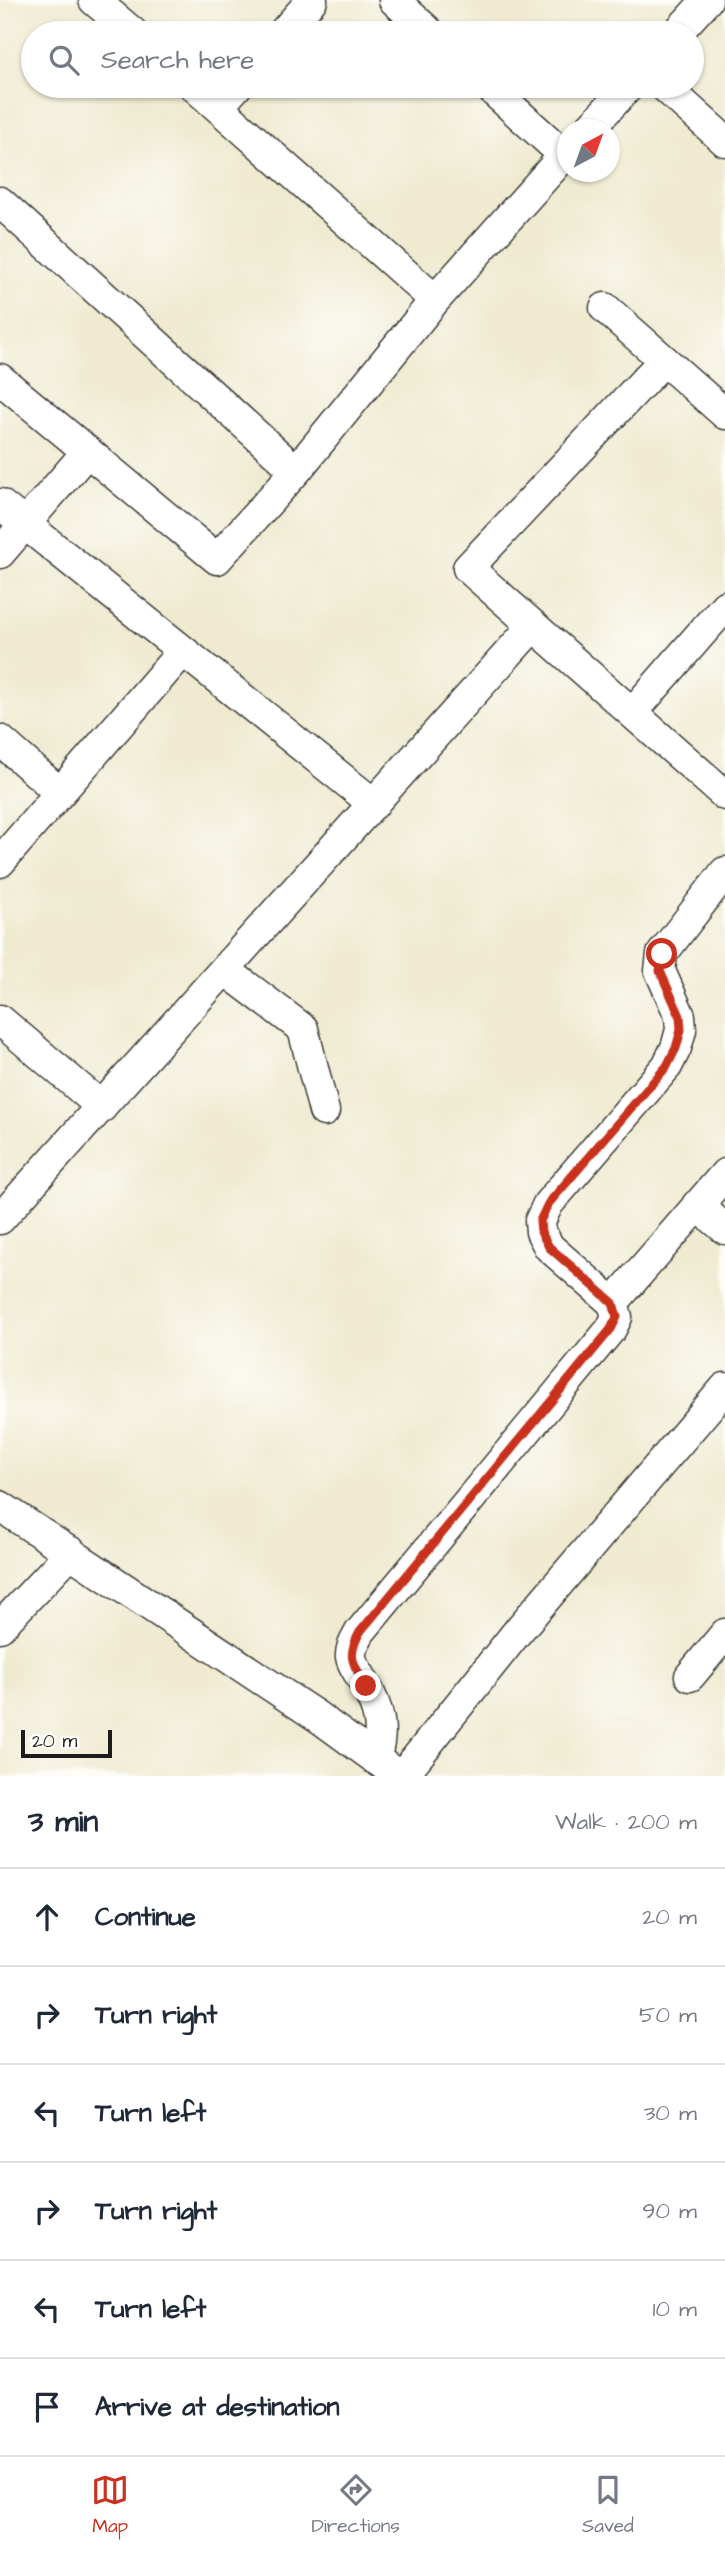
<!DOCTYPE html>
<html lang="en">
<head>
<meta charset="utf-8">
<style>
	body { margin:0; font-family:"Architects Daughter",sans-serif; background:#f2f2f3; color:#1f2937 }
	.compass { position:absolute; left:557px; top:119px; width:63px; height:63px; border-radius:50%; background:#fff; box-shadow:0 2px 5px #0004; rotate:41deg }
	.scale { position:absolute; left:21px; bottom:18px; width:91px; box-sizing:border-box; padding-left:7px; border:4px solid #1c1c1c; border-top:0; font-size:19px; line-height:24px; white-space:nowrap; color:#1c1c1c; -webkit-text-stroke:5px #fdfcf7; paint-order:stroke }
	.stop { position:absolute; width:21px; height:21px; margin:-16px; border:5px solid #c8321e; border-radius:50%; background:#fff }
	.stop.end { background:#c8321e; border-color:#fff; box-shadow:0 2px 7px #0008 }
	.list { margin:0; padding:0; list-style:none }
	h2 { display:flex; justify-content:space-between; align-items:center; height:91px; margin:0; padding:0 28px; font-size:30px }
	h2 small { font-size:23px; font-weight:400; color:#747a83 }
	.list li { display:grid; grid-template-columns:46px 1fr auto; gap:21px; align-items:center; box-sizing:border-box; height:98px; padding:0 28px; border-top:2px solid #e0e1e3 }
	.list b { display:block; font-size:26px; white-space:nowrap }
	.list em { font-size:23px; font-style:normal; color:#747a83 }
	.icon { flex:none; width:38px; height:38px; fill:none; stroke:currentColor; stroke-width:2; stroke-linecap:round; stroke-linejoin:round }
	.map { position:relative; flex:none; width:725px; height:1776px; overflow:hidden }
	.search { position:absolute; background:#fff; box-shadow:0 2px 5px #0004; left:21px; right:21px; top:21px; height:77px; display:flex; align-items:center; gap:18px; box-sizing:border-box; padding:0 24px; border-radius:38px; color:#747a83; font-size:26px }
	.sheet { height:679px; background:#fff }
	nav { display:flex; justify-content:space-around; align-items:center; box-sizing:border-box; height:98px; border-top:2px solid #e0e1e3; background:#fff; font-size:19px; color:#747a83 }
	nav a { display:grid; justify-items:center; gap:4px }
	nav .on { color:#c8321e }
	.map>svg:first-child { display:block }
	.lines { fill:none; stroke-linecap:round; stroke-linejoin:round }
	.street-casing { stroke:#3c3b37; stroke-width:33 }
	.street { stroke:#fff; stroke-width:30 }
	.route { stroke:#c8321e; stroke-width:9 }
</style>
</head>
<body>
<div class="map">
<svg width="725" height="1776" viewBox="0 0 725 1776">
	<rect width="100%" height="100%" fill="#fdfcf7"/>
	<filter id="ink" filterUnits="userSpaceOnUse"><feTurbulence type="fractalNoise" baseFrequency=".0143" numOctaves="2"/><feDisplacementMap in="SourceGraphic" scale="14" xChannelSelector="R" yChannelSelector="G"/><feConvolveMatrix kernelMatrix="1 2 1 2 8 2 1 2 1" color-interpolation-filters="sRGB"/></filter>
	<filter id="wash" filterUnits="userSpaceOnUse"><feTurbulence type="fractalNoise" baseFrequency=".00686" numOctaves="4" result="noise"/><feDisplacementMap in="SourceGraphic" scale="28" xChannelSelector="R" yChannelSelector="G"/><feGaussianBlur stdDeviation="1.57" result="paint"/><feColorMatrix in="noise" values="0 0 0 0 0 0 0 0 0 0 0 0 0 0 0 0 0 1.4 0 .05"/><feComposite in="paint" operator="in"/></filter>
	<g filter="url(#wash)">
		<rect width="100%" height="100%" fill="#efead0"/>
	</g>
	<g filter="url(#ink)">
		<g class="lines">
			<defs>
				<path id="street" d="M94,0L133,33
					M394,0L430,33
					M283,33L312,0
					M677,33L707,0
					M194,86L435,300
					M488,86L564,155
					M664,86L725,141
					M218,107L237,86
					M588,130L629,86
					M0,202L296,471
					M605,308L725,414
					M664,360L468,568L725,795
					M0,379L217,559L296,471L435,300L568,151
					M0,504L374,804
					M0,553L86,453
					M632,713L725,606
					M0,740L60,793
					M0,862L182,652
					M225,970L303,1029L324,1111
					M0,1020L102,1107
					M697,1205L725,1229
					M0,1219L533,626
					M613,1303L725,1174
					M0,1506L318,1717L388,1768
					M0,1627L71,1552
					M690,1676L725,1634
					M375,1759C385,1729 379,1708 363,1681C360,1674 352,1665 351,1657C350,1648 356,1640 360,1632L611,1329L617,1317L613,1303L549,1247L541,1232L540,1221L548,1204L667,1066L676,1048L681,1030L680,1016L660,971L662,954L725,872
					M402,1776L518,1631L725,1388"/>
			</defs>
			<use href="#street" class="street-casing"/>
			<use href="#street" class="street"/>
		</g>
	</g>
	<g class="lines" filter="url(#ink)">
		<path class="route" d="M366,1686C353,1663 346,1657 360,1632L611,1329L617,1317L613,1303L549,1247L541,1232L540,1221L548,1204L667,1066L676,1048L681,1030L680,1016L660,971L662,954"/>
	</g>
</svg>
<svg class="compass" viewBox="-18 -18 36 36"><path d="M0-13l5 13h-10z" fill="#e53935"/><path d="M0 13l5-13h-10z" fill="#747a83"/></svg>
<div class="scale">20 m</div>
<div class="stop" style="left:662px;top:954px"></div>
<div class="stop end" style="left:366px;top:1686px"></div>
<div class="search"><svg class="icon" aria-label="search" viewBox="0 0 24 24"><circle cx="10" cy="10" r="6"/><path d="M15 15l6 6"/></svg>Search here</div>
</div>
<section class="sheet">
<h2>3 min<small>Walk · 200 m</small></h2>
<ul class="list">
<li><svg class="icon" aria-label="ahead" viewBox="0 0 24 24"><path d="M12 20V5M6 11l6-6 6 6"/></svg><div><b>Continue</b></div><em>20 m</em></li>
<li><svg class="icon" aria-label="right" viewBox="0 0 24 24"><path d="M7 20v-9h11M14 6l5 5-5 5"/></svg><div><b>Turn right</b></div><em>50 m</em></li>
<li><svg class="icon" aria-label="left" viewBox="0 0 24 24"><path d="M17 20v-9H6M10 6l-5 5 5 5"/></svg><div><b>Turn left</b></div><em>30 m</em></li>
<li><svg class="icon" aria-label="right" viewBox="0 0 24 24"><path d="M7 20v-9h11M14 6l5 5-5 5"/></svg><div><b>Turn right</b></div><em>90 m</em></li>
<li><svg class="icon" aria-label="left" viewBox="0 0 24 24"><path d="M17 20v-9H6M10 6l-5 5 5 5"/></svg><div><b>Turn left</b></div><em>10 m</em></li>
<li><svg class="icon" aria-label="arrive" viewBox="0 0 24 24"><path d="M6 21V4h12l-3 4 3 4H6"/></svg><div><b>Arrive at destination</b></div></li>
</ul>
</section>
<nav>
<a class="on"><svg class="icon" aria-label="map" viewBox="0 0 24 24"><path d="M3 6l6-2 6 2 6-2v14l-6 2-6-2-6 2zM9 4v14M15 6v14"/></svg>Map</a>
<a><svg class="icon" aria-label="directions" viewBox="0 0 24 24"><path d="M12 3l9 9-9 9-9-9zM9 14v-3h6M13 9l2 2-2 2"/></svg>Directions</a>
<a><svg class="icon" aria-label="saved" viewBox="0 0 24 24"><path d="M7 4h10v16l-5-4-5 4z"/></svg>Saved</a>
</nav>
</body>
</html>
